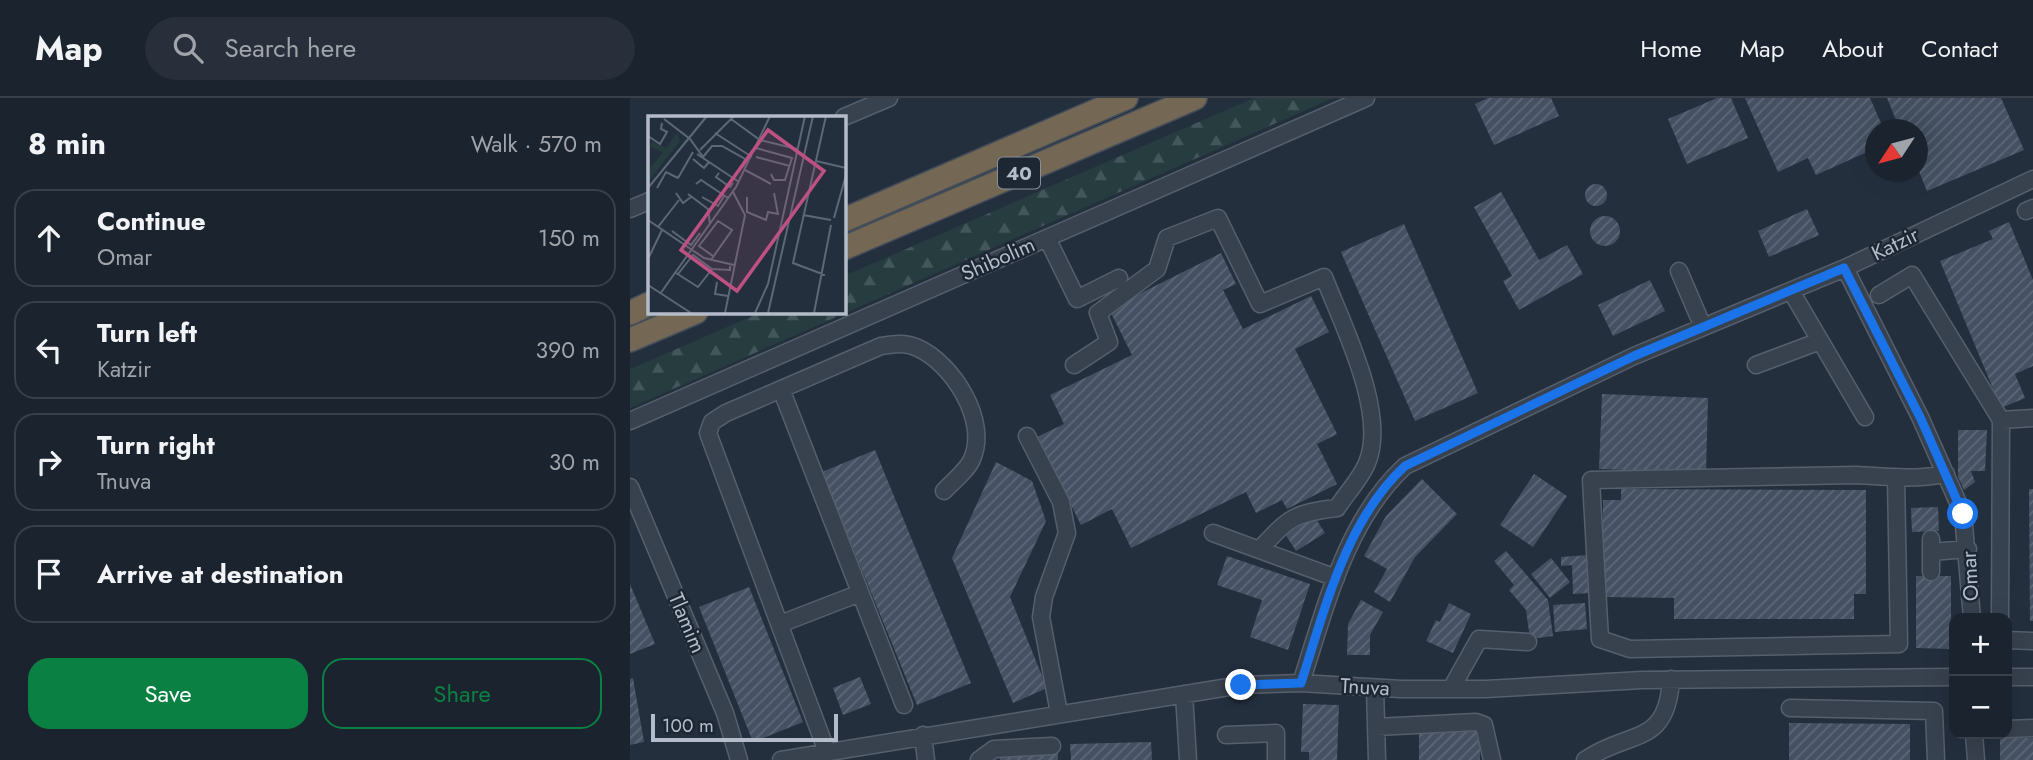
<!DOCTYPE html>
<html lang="en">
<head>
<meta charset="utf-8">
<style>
	body { margin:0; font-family:Jost,sans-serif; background:#282f3a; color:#f1f3f6 }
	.controls { position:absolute; right:21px; bottom:21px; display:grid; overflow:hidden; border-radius:14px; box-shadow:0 7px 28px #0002 }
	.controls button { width:63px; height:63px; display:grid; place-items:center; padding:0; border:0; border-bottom:2px solid #39404a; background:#1b232e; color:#f1f3f6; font:35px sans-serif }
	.compass { position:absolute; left:1235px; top:21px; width:63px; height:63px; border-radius:50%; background:#1b232e; box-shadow:0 7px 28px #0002; rotate:234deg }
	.scale { position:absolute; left:21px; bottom:18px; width:187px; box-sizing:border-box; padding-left:7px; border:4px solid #b4bcc9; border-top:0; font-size:19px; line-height:24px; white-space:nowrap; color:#b4bcc9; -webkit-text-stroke:5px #1d2633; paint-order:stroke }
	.stop { position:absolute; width:21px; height:21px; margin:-16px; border:5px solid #1a73e8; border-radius:50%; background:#fff }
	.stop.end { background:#1a73e8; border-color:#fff; box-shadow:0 2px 7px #0008 }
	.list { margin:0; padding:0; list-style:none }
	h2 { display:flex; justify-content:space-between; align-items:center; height:91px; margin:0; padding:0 28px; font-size:30px }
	h2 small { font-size:23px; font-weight:400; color:#a0a4aa }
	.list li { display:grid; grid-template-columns:46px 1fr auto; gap:21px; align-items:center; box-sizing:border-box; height:98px; margin:0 14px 14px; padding:0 14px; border:2px solid #39404a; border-radius:21px }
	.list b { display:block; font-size:26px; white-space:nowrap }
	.list p { margin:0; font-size:23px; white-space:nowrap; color:#a0a4aa }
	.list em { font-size:23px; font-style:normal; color:#a0a4aa }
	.actions { display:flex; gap:14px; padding:21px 28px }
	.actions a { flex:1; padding:16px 0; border:2px solid #0b8043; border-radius:21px; text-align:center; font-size:24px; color:#0b8043 }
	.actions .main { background:#0b8043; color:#fff }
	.icon { flex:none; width:38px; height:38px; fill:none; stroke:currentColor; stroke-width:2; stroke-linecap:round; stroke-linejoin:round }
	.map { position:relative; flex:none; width:1403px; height:662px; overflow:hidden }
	header { display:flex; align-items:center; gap:42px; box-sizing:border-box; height:98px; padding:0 35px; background:#1b232e; border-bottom:2px solid #39404a }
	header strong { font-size:33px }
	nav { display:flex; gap:38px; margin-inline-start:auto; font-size:24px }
	.search { width:490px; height:63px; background:#282f3a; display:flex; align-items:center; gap:18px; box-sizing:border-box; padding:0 24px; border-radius:38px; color:#a0a4aa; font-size:26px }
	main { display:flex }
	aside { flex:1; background:#1b232e }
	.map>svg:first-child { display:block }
	.forest { fill:url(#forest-firs) }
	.building { fill:url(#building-hatch) }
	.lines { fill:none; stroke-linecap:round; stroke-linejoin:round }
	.minor-casing { stroke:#565f6c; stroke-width:19 }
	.highway-casing { stroke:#434c59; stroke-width:26 }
	.minor { stroke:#38414e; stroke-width:16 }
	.highway { stroke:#746855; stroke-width:23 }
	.route { stroke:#1a73e8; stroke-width:9 }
	.labels { text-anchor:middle; stroke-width:5; stroke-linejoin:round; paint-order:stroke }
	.shield { fill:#1d2633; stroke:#878f9c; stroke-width:2 }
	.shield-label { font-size:19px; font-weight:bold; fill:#b4bcc9 }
	.street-label { font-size:21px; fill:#b4bcc9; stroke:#1d2633 }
	.inset-road { fill:none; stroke:#5e6776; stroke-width:2 }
	.view { fill:#bd5182; fill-opacity:0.15; stroke:#bd5182; stroke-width:3.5 }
	.inset-edge { fill:none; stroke:#b4bcc9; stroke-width:3.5 }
</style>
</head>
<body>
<header>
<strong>Map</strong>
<div class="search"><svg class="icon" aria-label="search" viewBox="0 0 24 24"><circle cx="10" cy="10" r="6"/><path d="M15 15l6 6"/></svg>Search here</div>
<nav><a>Home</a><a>Map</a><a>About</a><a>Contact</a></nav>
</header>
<main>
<aside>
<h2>8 min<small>Walk · 570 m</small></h2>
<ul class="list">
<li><svg class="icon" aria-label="ahead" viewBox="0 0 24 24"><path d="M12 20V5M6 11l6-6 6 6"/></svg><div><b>Continue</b><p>Omar</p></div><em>150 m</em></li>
<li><svg class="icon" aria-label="left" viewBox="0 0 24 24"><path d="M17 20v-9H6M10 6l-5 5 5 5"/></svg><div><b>Turn left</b><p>Katzir</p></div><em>390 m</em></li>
<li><svg class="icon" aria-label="right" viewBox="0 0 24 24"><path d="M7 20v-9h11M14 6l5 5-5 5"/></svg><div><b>Turn right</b><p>Tnuva</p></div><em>30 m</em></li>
<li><svg class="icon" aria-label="arrive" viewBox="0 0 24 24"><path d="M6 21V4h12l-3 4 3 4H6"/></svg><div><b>Arrive at destination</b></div></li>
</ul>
<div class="actions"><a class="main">Save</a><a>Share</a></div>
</aside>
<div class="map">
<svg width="1403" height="662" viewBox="0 0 1403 662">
	<defs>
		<pattern id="forest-firs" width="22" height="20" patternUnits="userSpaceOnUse" patternTransform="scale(1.75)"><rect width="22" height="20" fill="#263c3f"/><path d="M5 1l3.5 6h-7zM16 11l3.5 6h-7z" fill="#435659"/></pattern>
		<pattern id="building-hatch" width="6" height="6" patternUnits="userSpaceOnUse" patternTransform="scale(1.75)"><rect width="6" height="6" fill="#455162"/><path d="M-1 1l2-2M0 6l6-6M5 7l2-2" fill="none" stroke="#5d6877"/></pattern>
	</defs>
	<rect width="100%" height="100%" fill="#242f3e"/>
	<path class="forest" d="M624,0H703L0,310V271L132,214H214V178Z"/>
	<path class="building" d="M858,0H921L929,18L864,47L845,6Z
		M1087,0H1101L1118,40L1057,66L1038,21Z
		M1115,0H1240L1254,32H1246V50L1186,77L1178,60L1148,74Z
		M1257,0H1371L1394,52L1297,93L1288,71V32H1270Z
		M955 97a11 11 0 1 1 22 0a11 11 0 1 1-22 0Z
		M871,94L909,162L937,147L953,176L889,212L873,183L882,178L844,109Z
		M1177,111L1189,137L1139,159L1128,133Z
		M960 133a15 15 0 1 1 30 0a15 15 0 1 1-30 0Z
		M1379,124L1403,182V268L1385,276L1395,300L1371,310L1310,163L1363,141L1359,133Z
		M774,126L848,295L785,323L711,154Z
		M591,155L606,186L593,192L613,231L681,198L699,234L665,251L707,336L687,346L707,386L657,411L652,402L626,415L616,394L501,450L482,411L451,427L407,339L434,326L420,297L502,257L479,211Z
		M1020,182L1035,213L983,238L968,207Z
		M972,296L1078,300L1076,375L969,371Z
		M1328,332H1357L1355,373H1341L1345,384L1334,392L1328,379Z
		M245,352L341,585L287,607L192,374Z
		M366,364L402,383L416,423L380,499L417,590L383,605L322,460Z
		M904,376L937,398L903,449L870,427Z
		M792,381L827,416L785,459L760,504L744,494L757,471L734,458L756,418Z
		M991,391L1236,392V496H1224V521H1044V500L973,499V402H991Z
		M1399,391H1403V523H1400Z
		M1308,409L1309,433L1282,434L1281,410Z
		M684,418L695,435L666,453L655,436Z
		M876,453L918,502L923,538L900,541L896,512L879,492L884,487L864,463Z
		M959,457L961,495L943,496L942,467L931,468V459Z
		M597,458L680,486L658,552L620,539L632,502L587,487Z
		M921,460L940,484L920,500L901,476Z
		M1286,478H1321V551L1286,550Z
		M0,486L25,546L0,556Z
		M119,489L173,624L123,644L69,509Z
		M731,502L753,514L740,537V557H717L718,526Z
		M819,505L841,516L823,555L796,543L806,522L810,524Z
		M955,505L957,531L925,534L923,507Z
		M230,579L241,606L213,617L203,590Z
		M3,580L14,644L0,647V581Z
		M673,606L709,607L707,662H679V654H671Z
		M1159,625L1280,626V662H1159Z
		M789,630L850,631V662H789Z
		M1370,640H1403V662H1370Z
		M521,644L522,662H441L440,646Z
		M428,655V662H370V657Z"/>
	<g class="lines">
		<defs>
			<path id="minor" d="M214,19L259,0
				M0,111L19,103
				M1396,113L1403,110
				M417,140L447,201L489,180
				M1215,170L1291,321L1333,416L1342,520
				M1049,173L1073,229
				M1161,193L1235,319
				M1249,197L1282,177L1371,322L1370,520
				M444,267L479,244L468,215L527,171L537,140L588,120L630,206L694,179C712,226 758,315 737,365C731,380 716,396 707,410C663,415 659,420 629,452
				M1126,267L1190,243
				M151,291L274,607
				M1371,322L1403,320
				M0,323L736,0
				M397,338L431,404L437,435L414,499L411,519L429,615
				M1266,380L1269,546L1000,551L970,541L961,382L1227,377C1259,379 1284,382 1316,376
				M0,389L95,615L109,662
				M583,435L706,480
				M1301,454L1338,451
				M1301,474V441
				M150,526L230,495
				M1377,542L1403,543
				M1377,579H1403
				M671,585C695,511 716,422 775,368L1004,258L1215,170L1403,81
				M745,590L747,662
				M821,591L849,541L898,544
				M554,596L558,662
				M1160,610L1304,613L1306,662
				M746,629L846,624L854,627L862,662
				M1377,631L1403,630
				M1344,636L1346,662
				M293,637L296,662
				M596,637L646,635V662
				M197,654L78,335L82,324L96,315L251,248C264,246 275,244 288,250C323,266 359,323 342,361C337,373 322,384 314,393
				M151,662L611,587L671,585L771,591H856L1012,582L1324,579
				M349,662L364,651L422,648
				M955,662C999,631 1037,650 1041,581"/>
			<path id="highway" d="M214,122L496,0
				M214,150L565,0
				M0,215L19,206
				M0,242L66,214"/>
		</defs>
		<use href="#minor" class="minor-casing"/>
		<use href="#highway" class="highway-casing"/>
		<use href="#minor" class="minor"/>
		<use href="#highway" class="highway"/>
	</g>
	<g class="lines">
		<path class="route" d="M611,587L671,585C695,511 716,422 775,368L1004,258L1214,170L1291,321L1333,416"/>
	</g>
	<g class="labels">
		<rect class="shield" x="368" y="59.5" width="42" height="31" rx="5"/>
		<g class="shield-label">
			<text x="389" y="82">40</text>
		</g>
		<g class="street-label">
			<text transform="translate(1265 146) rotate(-26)" y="7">Katzir</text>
			<text transform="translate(368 161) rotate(-24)" y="7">Shibolim</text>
			<text transform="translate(1340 478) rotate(-93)" y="7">Omar</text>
			<text transform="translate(57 525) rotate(67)" y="7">Tlamim</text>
			<text transform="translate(735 589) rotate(3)" y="7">Tnuva</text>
		</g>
	</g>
	<g transform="translate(18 18)">
		<rect width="198" height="198" fill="#242f3e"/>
		<path d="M29,17L32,25L0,66V54L15,37L2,30L4,26L18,32Z" fill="#263c3f"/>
		<path class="inset-road" d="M16,3L42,23L55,41M83,3L112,24L149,33M67,17L104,41M0,20L12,28L19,16L13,13L14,7M108,32L144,42L137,64H126L123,58M52,34L86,0M49,38L91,66M55,41L64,30H74L97,43L95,51M108,41L142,50M45,43L56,52L61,46M168,45L198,52M97,54L123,68M71,57L68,61L82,71L85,67M30,62L45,36M48,68L53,64L80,82M0,72L59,0M9,72L18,56L30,62M28,77L35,87L43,81M40,78L60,93L62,108M54,81L70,90L76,80M99,81V96L118,104L120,96L130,98L126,77M155,99L183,104M186,102L198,59M0,104L56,142L86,149M10,111L31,84M24,115L43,129L52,117M1,141L14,114M63,144L84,114L70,105L51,130L65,140M28,157L50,171L64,153M30,158L45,139L64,153L82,154V150M177,159L145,147L178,0M69,166L67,178L80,180M0,169L43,197M12,178L88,71L122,0M77,197L97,99L85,76M107,197L120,168L157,0M120,197L165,0M166,197L183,109"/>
		<path class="view" d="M120,14L176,55L89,175L33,134Z"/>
		<rect width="198" height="198" class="inset-edge"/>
	</g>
</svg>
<div class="controls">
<button>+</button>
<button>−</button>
</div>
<svg class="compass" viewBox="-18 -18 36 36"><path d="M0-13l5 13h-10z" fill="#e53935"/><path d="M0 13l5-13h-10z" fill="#a0a4aa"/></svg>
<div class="scale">100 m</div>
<div class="stop" style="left:1333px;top:416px"></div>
<div class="stop end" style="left:611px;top:587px"></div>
</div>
</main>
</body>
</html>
